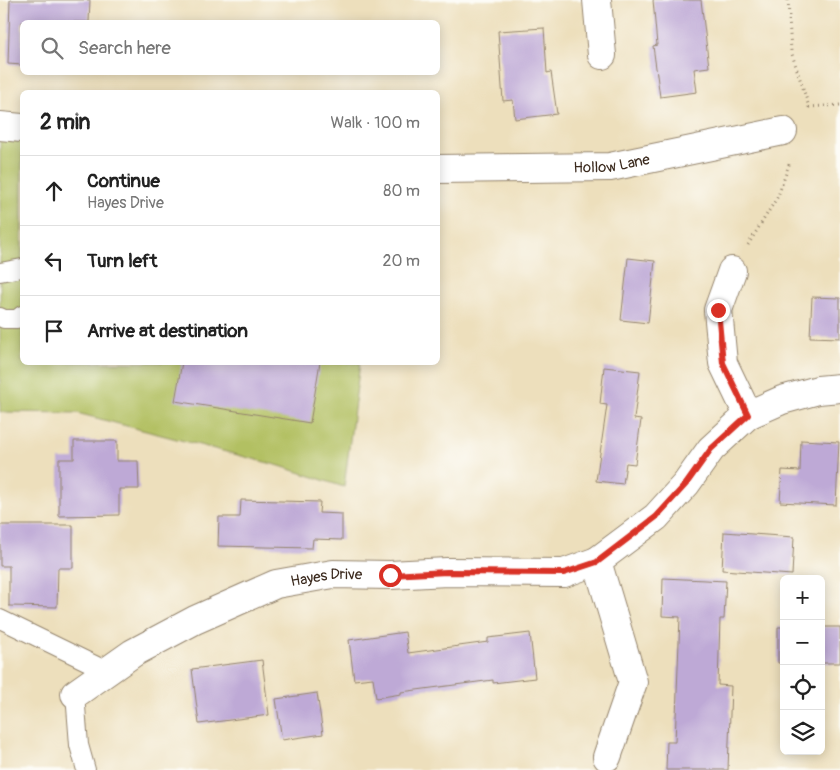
<!DOCTYPE html>
<html lang="en">
<head>
<meta charset="utf-8">
<style>
	body { margin:0; font-family:Pangolin,sans-serif; background:#f2f2f2; color:#222 }
	.controls { position:absolute; right:15px; bottom:15px; display:grid; overflow:hidden; border-radius:8px; box-shadow:0 2px 12px #0003 }
	.controls button { width:45px; height:45px; display:grid; place-items:center; padding:0; border:0; border-bottom:1px solid #e0e0e0; background:#fff; color:#222; font:25px sans-serif }
	.stop { position:absolute; width:15px; height:15px; margin:-11px; border:4px solid #d93025; border-radius:50%; background:#fff }
	.stop.end { background:#d93025; border-color:#fff; box-shadow:0 1px 5px #0008 }
	.list { margin:0; padding:0; list-style:none }
	h2 { display:flex; justify-content:space-between; align-items:center; height:65px; margin:0; padding:0 20px; font-size:21px }
	h2 small { font-size:16px; font-weight:400; color:#767676 }
	.list li { display:grid; grid-template-columns:32px 1fr auto; gap:15px; align-items:center; box-sizing:border-box; height:70px; padding:0 20px; border-top:1px solid #e0e0e0 }
	.list b { display:block; font-size:19px; white-space:nowrap }
	.list p { margin:0; font-size:16px; white-space:nowrap; color:#767676 }
	.list em { font-size:16px; font-style:normal; color:#767676 }
	.icon { flex:none; width:28px; height:28px; fill:none; stroke:currentColor; stroke-width:2; stroke-linecap:round; stroke-linejoin:round }
	.map { position:relative; flex:none; width:840px; height:770px; overflow:hidden }
	.search { position:absolute; background:#fff; box-shadow:0 2px 12px #0003; left:20px; top:20px; width:420px; height:55px; display:flex; align-items:center; gap:12px; box-sizing:border-box; padding:0 18px; border-radius:8px; color:#767676; font-size:19px }
	.panel { position:absolute; background:#fff; box-shadow:0 2px 12px #0003; left:20px; top:90px; width:420px; height:275px; border-radius:8px }
	.map>svg:first-child { display:block }
	.green { fill:#b2c062; stroke:#767540 }
	.building { fill:#bea9d6 }
	.lines { fill:none; stroke-linecap:round; stroke-linejoin:round }
	.service-casing { stroke:#94846d; stroke-width:20 }
	.minor-casing { stroke:#94846d; stroke-width:30 }
	.path { stroke:#94846d; stroke-width:3; stroke-dasharray:1 4; stroke-linecap:butt }
	.service { stroke:#fff; stroke-width:18 }
	.minor { stroke:#fff; stroke-width:28 }
	.route { stroke:#d93025; stroke-width:6 }
	.labels { text-anchor:middle; stroke-width:4; stroke-linejoin:round; paint-order:stroke }
	.street-label { font-size:15px; fill:#3b2a1e; stroke:#fdfcf7 }
</style>
</head>
<body>
<div class="map">
<svg width="840" height="770" viewBox="0 0 840 770">
	<rect width="100%" height="100%" fill="#fdfcf7"/>
	<filter id="ink" filterUnits="userSpaceOnUse"><feTurbulence type="fractalNoise" baseFrequency=".02" numOctaves="2"/><feDisplacementMap in="SourceGraphic" scale="10" xChannelSelector="R" yChannelSelector="G"/><feConvolveMatrix kernelMatrix="1 2 1 2 8 2 1 2 1" color-interpolation-filters="sRGB"/></filter>
	<filter id="wash" filterUnits="userSpaceOnUse"><feTurbulence type="fractalNoise" baseFrequency=".0096" numOctaves="4" result="noise"/><feDisplacementMap in="SourceGraphic" scale="20" xChannelSelector="R" yChannelSelector="G"/><feGaussianBlur stdDeviation="1.12" result="paint"/><feColorMatrix in="noise" values="0 0 0 0 0 0 0 0 0 0 0 0 0 0 0 0 0 1.4 0 .05"/><feComposite in="paint" operator="in"/></filter>
	<g filter="url(#wash)">
		<rect width="100%" height="100%" fill="#eddfbc"/>
		<path class="green" d="M0,137L22,139V362L360,363L344,487L280,466L77,413L0,412Z"/>
		<g id="blocks">
			<path class="building" d="M10,0H90L89,22H22V65L8,64Z
				M653,0H701L709,67L694,69L697,92L660,97L653,46L657,45Z
				M544,28L547,73L551,72L557,114L515,119L513,100L503,101L498,31Z
				M628,258L655,261L648,323L621,320Z
				M812,297L840,298V338L810,337Z
				M182,362H320L310,423L175,401Z
				M604,367L640,371L634,419L641,420L635,464L626,463L623,484L596,481L607,405L600,404Z
				M801,440L839,442L836,505L780,502L782,470L800,471Z
				M74,441H117V461H138L139,489H119V515L59,516V459H74Z
				M241,500L320,502L319,513L342,514V540L313,539L312,548L218,546L219,517H240Z
				M0,525H73V568H58L57,607L9,606V566H0Z
				M724,532L794,537L792,575L722,570Z
				M663,578L726,581L724,619H720L718,685L731,686L728,770H666L667,742H675L680,617L662,616Z
				M778,627H784V663H778Z
				M821,627H840V663H821Z
				M405,632L408,653L488,642V638L530,633L535,678L493,683V680L401,692V694L376,698L373,678L354,680L349,640Z
				M262,660L269,715L199,724L192,669Z
				M317,693L323,734L282,740L276,699Z"/>
		</g>
	</g>
	<g filter="url(#ink)">
		<use href="#blocks" fill-opacity="0" stroke="#94846d" stroke-width="1"/>
		<g class="lines">
			<defs>
				<path id="service" d="M0,272L22,268
					M0,317L4,319H17L22,315
					M0,619L107,671
					M75,694L79,745L86,770"/>
				<g id="minor">
					<path d="M597,0L602,55"/>
					<path d="M0,126L22,128"/>
					<path id="s1" d="M438,169L610,167L783,131"/>
					<path d="M732,271L718,310L723,363L748,415"/>
					<path d="M597,561L633,682L607,757"/>
					<path id="s2" d="M75,694L133,653L195,620L276,584L333,574L390,575L447,572L564,573L597,561L656,517L686,484L711,449L748,415L782,400L818,390L840,388"/>
				</g>
			</defs>
			<use href="#service" class="service-casing"/>
			<use href="#minor" class="minor-casing"/>
			<path class="path" d="M788,0L791,51L809,107L807,111
				M809,107L840,105
				M748,245L778,196L790,162"/>
			<use href="#service" class="service"/>
			<use href="#minor" class="minor"/>
		</g>
	</g>
	<g class="lines" filter="url(#ink)">
		<path class="route" d="M390,575L447,572L564,573L597,562L656,517L686,484L711,449L748,415L723,363L718,310"/>
	</g>
	<g class="labels">
		<g class="street-label">
			<text dy="5" stroke="none"><textPath href="#s1" startOffset="174">Hollow Lane</textPath></text>
			<text dy="5" stroke="none"><textPath href="#s2" startOffset="281">Hayes Drive</textPath></text>
		</g>
	</g>
</svg>
<div class="controls">
<button>+</button>
<button>−</button>
<button><svg class="icon" aria-label="locate" viewBox="0 0 24 24"><circle cx="12" cy="12" r="6"/><path d="M12 2v4M12 18v4M2 12h4M18 12h4"/></svg></button>
<button><svg class="icon" aria-label="layers" viewBox="0 0 24 24"><path d="M12 4l9 5-9 5-9-5zM3 14l9 5 9-5"/></svg></button>
</div>
<div class="stop" style="left:390px;top:575px"></div>
<div class="stop end" style="left:718px;top:310px"></div>
<div class="search"><svg class="icon" aria-label="search" viewBox="0 0 24 24"><circle cx="10" cy="10" r="6"/><path d="M15 15l6 6"/></svg>Search here</div>
<section class="panel">
<h2>2 min<small>Walk · 100 m</small></h2>
<ul class="list">
<li><svg class="icon" aria-label="ahead" viewBox="0 0 24 24"><path d="M12 20V5M6 11l6-6 6 6"/></svg><div><b>Continue</b><p>Hayes Drive</p></div><em>80 m</em></li>
<li><svg class="icon" aria-label="left" viewBox="0 0 24 24"><path d="M17 20v-9H6M10 6l-5 5 5 5"/></svg><div><b>Turn left</b></div><em>20 m</em></li>
<li><svg class="icon" aria-label="arrive" viewBox="0 0 24 24"><path d="M6 21V4h12l-3 4 3 4H6"/></svg><div><b>Arrive at destination</b></div></li>
</ul>
</section>
</div>
</body>
</html>
